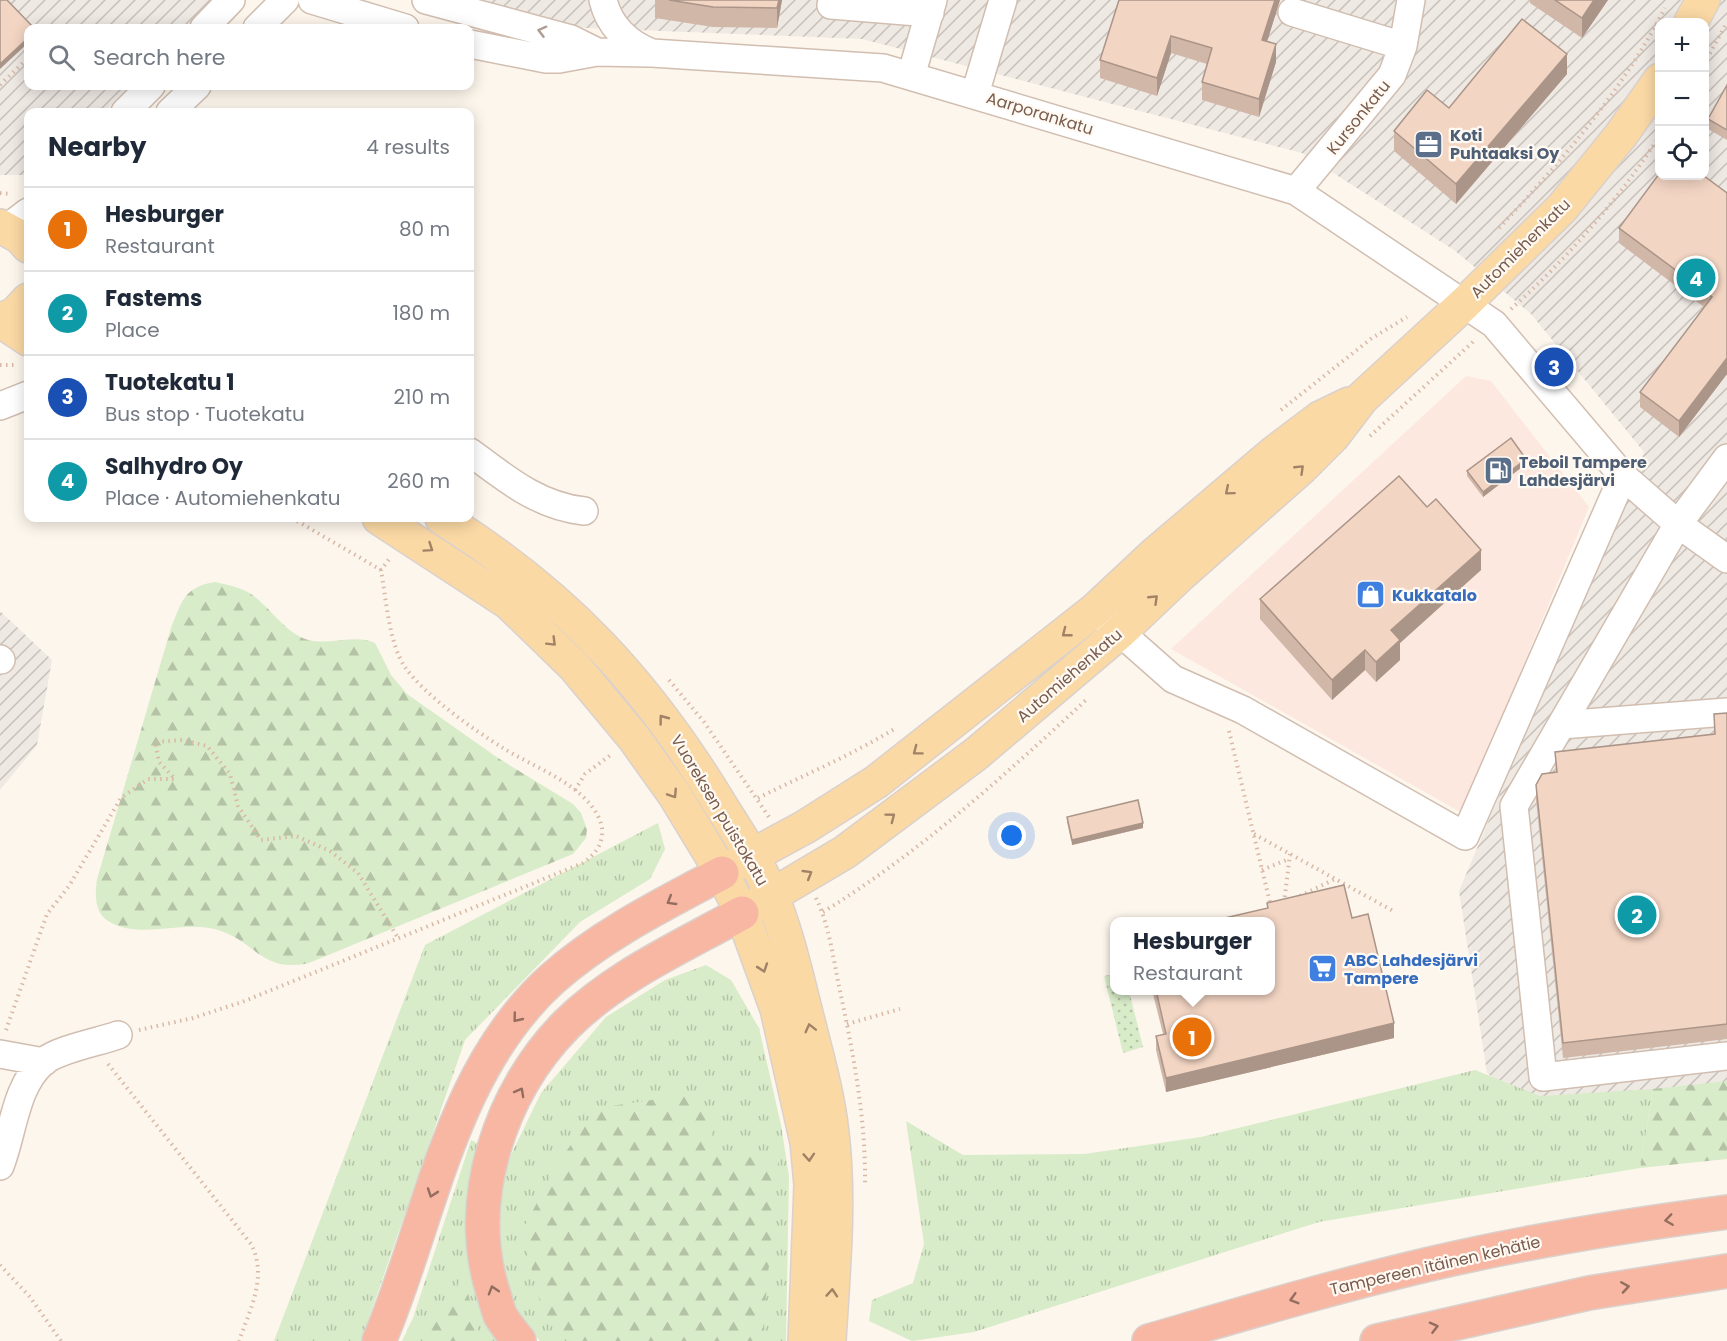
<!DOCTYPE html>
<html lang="en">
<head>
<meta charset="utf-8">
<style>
	body { margin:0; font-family:Poppins,sans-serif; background:#f2f2f3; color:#1f2937 }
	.controls { position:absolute; right:18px; top:18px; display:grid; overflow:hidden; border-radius:12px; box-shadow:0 3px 15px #0003 }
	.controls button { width:54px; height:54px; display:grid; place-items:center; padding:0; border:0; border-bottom:2px solid #e0e1e3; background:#fff; color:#1f2937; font:30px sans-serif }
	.you { position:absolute; left:1012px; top:836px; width:21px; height:21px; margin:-15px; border:4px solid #fff; border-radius:50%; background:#1a73e8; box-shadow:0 0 0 9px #1a73e833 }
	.badge { display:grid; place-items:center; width:39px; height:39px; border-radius:50%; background:#0b8043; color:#fff; font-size:20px; font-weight:700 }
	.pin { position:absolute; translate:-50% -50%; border:3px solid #fff; box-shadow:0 2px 6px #0006 }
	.popup { position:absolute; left:1110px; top:917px; width:165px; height:78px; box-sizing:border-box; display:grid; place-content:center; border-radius:12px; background:#fff; filter:drop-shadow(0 2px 4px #0005); font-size:20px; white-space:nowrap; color:#747a83 }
	.popup b { font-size:22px; color:#1f2937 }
	.popup::after { content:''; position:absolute; left:50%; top:100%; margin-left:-12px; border:12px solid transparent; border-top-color:#fff }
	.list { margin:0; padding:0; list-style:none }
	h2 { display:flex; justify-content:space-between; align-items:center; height:78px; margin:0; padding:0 24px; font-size:26px }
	h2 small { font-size:20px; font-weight:400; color:#747a83 }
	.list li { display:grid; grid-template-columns:39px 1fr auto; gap:18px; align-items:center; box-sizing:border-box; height:84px; padding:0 24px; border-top:2px solid #e0e1e3 }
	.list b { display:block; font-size:22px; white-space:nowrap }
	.list p { margin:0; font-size:20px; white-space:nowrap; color:#747a83 }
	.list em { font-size:20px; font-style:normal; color:#747a83 }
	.icon { flex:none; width:33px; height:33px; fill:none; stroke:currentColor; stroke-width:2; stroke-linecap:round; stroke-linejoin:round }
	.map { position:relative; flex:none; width:1727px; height:1341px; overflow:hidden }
	.search { position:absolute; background:#fff; box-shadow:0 3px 15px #0003; left:24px; top:24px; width:450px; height:66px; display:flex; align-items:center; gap:15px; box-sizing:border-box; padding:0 21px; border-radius:12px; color:#747a83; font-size:22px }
	.panel { position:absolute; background:#fff; box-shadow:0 3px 15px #0003; left:24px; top:108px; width:450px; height:414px; border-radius:12px }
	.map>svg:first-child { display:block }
	.commercial { fill:#fde8e0 }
	.industrial { fill:url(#industrial-furrows); fill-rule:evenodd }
	.grass { fill:url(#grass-tufts) }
	.forest { fill:url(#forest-firs) }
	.park { fill:url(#park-dots) }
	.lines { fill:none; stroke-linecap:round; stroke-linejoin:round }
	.minor-casing { stroke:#d1beb0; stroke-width:30 }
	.major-casing { stroke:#dad1cd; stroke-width:36 }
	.highway-casing { stroke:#dad1cd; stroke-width:36 }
	.path { stroke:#d9b8a5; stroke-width:4; stroke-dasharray:1.5 4.5; stroke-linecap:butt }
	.minor { stroke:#fff; stroke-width:27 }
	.major { stroke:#fbd9a5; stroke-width:33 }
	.highway { stroke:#f7b7a3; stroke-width:33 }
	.wall { fill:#d1b7a8 }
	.shaded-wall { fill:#aa9588 }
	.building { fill:#f3d5c3; stroke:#aa9588; stroke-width:1.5 }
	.oneway { stroke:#af9d94 }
	.oneway2 { stroke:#a18267 }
	.oneway3 { stroke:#936e5e }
	.labels { text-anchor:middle; stroke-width:4.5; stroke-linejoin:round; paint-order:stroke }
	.street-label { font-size:16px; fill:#7a5c4d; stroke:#fffaf3 }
	.service-label { font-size:16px; font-weight:bold; fill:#4e5e75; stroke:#fffaf3; text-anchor:start }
	.shop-label { font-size:16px; font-weight:bold; fill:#366cbe; stroke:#fffaf3; text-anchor:start }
</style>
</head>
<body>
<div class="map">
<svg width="1727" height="1341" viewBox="0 0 1727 1341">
	<defs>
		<pattern id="industrial-furrows" width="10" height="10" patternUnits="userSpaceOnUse" patternTransform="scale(1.5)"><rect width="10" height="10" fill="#efe9e4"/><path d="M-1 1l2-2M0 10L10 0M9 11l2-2" fill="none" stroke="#c7c0bb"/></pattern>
		<pattern id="grass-tufts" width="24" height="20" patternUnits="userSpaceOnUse" patternTransform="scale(1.5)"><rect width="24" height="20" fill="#d8ecc9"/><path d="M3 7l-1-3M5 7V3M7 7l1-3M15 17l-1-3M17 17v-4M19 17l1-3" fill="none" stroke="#b4c2a5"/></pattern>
		<pattern id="forest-firs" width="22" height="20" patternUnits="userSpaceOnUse" patternTransform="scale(1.5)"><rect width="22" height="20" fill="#d8ecc9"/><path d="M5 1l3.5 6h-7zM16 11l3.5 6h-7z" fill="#b4c2a5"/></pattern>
		<pattern id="park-dots" width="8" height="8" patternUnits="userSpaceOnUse" patternTransform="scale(1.5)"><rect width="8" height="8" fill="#d8ecc9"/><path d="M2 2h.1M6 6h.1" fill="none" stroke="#b4c2a5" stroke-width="1.8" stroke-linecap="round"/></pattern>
	</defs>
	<rect width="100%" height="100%" fill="#fdf6ec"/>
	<path class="commercial" d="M1466,376L1491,381L1589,507L1462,813L1171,649Z"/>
	<path class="industrial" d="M0,0H216L187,28H28V86H131L104,112H28V175H0Z
		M461,0H1727V1082L1528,1105L1487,1073L1459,891L1644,452L1531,314L1454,250L1302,153L862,39L585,28ZM1660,22H1704V176H1660Z
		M0,611L52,660L37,745L0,790Z"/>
	<path class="grass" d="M658,823L665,849L650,879L580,922L465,1040L361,1341H274L425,945Z
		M706,965L731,980L759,1028L781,1125L789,1176L786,1341H540L522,1321L505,1280L496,1220L505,1167L541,1093L606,1017L665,980Z
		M1475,1070L1540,1096L1653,1089L1640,1168L1319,1222L974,1332L912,1341L869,1321L872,1300L913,1283L924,1244L906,1121L963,1155L1084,1154L1201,1137Z
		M471,1140L481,1145C477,1165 470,1187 468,1208C465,1246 472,1313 498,1341H402L413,1318Z"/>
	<path class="forest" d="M215,582C228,585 240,587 251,594C270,607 283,630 305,639C328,647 354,633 375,643L391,675L407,694L498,758L573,804L581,813L587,829L586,838L573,854L309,963C261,973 257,942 218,930C183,919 140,941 108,921C94,912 95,893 97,879L171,628C182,601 184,587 215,582Z
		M1727,1081V1159L1640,1168L1653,1089Z
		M700,1093L720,1158L779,1151L762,1341H574L545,1322L522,1231L558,1163L597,1108Z
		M463,1275L481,1341H425Z"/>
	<path class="park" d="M1114,974V990L1129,991L1143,1047L1123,1053L1104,976Z"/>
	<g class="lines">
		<defs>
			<path id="minor" d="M312,0L405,28
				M426,0L571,39L597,52
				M603,0C609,26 628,44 652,53L883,68L1296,191L1494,324L1623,476L1678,524L1727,559
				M831,5L930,13
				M1292,12L1403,46
				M204,28L231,0
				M257,28L285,0
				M470,44L546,59H559L597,52L648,53
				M911,76L933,0
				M975,94L1003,0
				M125,112L151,86
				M170,112L197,86
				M1296,191L1392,75L1403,46L1411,0
				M7,228L28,212
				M0,406L28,395
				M470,452C505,478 538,506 584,511
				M1727,458L1678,524L1514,806L1543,1077L1727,1056
				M1105,619L1173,679L1243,710L1465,836L1623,476
				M0,659L1,660
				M1561,725L1727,712
				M0,1054L44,1062
				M0,1166C13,1133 15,1086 43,1062C58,1049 99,1042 118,1035"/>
			<path id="major" d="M1691,22L1703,0
				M0,226L20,237L28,246
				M0,321L16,313L28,300
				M1,321L28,339
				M379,518L509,603L574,666L634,738L674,794L722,873L742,913L777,1009L807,1142L811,1185L805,1341
				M442,518C565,595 646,682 721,806C740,836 760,866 773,899C789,940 798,983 809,1025C818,1061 828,1096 832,1133C840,1202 833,1272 829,1341
				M733,866L805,827L876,782L1095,610L1156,553L1275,452L1320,418L1349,404
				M742,913L845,852L976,754L1119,633L1179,576L1300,469L1333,436L1362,398L1465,303L1562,208L1621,135L1660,80"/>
			<path id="highway" d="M379,1341C431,1219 449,1072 552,979C601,935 664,904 722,873
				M519,1341C513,1333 505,1324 500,1315C497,1307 495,1297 492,1289C465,1198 500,1092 566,1025C615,976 683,946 742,913
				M1149,1341C1242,1314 1336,1286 1430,1264C1528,1241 1628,1225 1727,1212
				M1377,1341L1589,1293L1727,1271"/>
		</defs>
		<use href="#minor" class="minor-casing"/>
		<use href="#major" class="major-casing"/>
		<use href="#highway" class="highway-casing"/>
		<path class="path" d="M1704,64L1727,22
			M0,85L28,58
			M0,193L10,194
			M1499,228C1562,161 1623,90 1665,8
			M1511,309C1565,261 1621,197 1660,135
			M0,365H16
			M1281,410L1372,338L1407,317
			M1370,436L1475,340
			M292,518L381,570
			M669,680L704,722L769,817
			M1229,731L1271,907
			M575,790L585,774L612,754
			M758,798C804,775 852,755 896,728
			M1254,834L1395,912
			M1262,870L1289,859
			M1300,896L1335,879
			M816,898C829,925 833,957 839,986C853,1052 866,1118 865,1185
			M1284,903L1290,854
			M823,912C919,853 1003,777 1086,700
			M847,1024L900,1009
			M6,1030L47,914L69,886L121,798L148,779H175L159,762L155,742L183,740L207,746L230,774L238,806L261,840L296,836L330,851L358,873L398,938
			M139,1030L193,1018L242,1002L583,863C599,852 608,836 598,816C581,783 533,767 503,748C474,730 424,695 405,667C389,644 386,598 381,570L390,558
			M108,1064L251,1244C268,1277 250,1309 239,1341
			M0,1265L30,1297L61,1341"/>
		<use href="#minor" class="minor"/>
		<use href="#major" class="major"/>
		<use href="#highway" class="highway"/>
	</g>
	<path class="wall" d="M655,0H782L777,28L713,27L655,18Z
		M1119,0H1280L1267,41L1276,62L1259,117L1202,100V82L1207,64L1171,53L1157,96L1100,78V60Z
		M1530,0H1608L1582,38L1530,3Z
		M1567,74L1456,204L1394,151V131L1449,108Z
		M1727,85V140L1708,129V119Z
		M1704,176L1727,374L1679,437L1640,407V392L1704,307L1619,243V228Z
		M1526,464L1483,497L1467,476V471Z
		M1481,570L1400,643V660L1376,682L1365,670L1332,700L1260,619V599Z
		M1727,713V1039L1563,1058L1536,800V785L1556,772L1555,752L1714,734V714Z
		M1067,817L1143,828L1072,845L1067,822Z
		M1267,903L1352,918L1394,1038L1166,1092L1156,1050V1036L1163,1034L1152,990H1270Z"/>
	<path class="shaded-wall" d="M779,0H782L777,28V8Z
		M1275,0H1280L1262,58V40Z
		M1594,0H1608L1582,38V18Z
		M1171,36V53L1157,96V78Z
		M28,38V43L0,69V64Z
		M1276,44V62L1259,117V99Z
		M1567,54V74L1456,204V184Z
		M1727,358V374L1679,437V421Z
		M1526,459V464L1483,497V492Z
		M1481,550V570L1400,643V660L1376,682V662L1391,630Z
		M1365,650V670L1332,700V680Z
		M1143,823V828L1072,845V840Z
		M1394,1023V1038L1166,1092V1078Z"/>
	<path class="building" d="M0,0H7L34,28H28V38L0,64Z
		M669,0H779L777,8L713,7Z
		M1119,0H1275L1262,40L1276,44L1259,99L1202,82L1212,48L1171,36L1157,78L1100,60Z
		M1555,0H1594L1582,18Z
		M1522,19L1567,54L1456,184L1394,131L1427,90L1449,108Z
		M1727,85V130L1708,119Z
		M1659,174V176H1704L1727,193V358L1679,421L1640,392L1712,297L1619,228Z
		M1511,438L1526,459L1483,492L1467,471Z
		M1399,476L1427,507L1436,499L1481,550L1391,630L1400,640L1376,662L1365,650L1332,680L1260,599Z
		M1727,713V1024L1563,1043L1536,785L1542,774L1557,772L1555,752L1715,734L1714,714Z
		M1138,800L1143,823L1072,840L1067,817Z
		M1344,885L1352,918L1368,914L1394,1023L1166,1078L1156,1036L1166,1034L1156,990H1270V921H1212L1268,908L1267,903Z"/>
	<defs><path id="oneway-chevron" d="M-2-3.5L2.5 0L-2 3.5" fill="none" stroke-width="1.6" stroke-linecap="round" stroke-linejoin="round" transform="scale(1.5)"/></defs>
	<use class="oneway" href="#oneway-chevron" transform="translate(542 31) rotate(-165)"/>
	<g class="oneway2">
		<use href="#oneway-chevron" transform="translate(1300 469) rotate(-44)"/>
		<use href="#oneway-chevron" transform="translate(1229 491) rotate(140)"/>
		<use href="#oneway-chevron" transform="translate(429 548) rotate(34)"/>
		<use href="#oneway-chevron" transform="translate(1154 599) rotate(-44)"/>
		<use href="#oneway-chevron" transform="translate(1066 633) rotate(142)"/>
		<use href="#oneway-chevron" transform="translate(552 642) rotate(45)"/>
		<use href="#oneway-chevron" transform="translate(663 719) rotate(-127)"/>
		<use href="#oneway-chevron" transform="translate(917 751) rotate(143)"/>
		<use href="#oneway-chevron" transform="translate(673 794) rotate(57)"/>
		<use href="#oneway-chevron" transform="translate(891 817) rotate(-37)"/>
		<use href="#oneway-chevron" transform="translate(808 874) rotate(-31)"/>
		<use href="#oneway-chevron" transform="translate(763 968) rotate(71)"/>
		<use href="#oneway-chevron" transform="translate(810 1028) rotate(-104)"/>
		<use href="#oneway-chevron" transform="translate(809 1157) rotate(86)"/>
		<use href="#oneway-chevron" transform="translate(832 1293) rotate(-86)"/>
	</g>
	<g class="oneway3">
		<use href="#oneway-chevron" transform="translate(671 901) rotate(149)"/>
		<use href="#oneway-chevron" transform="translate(517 1018) rotate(129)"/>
		<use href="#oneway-chevron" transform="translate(520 1092) rotate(-61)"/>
		<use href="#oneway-chevron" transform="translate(432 1193) rotate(109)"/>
		<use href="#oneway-chevron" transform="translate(1669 1220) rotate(172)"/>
		<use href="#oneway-chevron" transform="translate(1625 1287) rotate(-9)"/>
		<use href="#oneway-chevron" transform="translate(493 1290) rotate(-107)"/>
		<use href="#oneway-chevron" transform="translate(1294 1299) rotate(164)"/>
		<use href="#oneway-chevron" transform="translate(1434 1327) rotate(-14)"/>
	</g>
	<defs>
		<symbol id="office-square" viewBox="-11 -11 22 22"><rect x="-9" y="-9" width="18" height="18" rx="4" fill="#5c6f8a" stroke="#fffaf3"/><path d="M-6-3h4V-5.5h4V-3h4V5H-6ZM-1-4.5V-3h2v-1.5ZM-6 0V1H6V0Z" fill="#fff"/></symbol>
		<symbol id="fuel-square" viewBox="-11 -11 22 22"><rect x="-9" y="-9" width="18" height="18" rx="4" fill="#5c6f8a" stroke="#fffaf3"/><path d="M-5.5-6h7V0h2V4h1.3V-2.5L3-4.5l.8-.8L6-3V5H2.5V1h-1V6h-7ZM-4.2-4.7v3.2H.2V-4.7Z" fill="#fff"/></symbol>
		<symbol id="shop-square" viewBox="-11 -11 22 22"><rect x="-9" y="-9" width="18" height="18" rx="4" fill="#3f7fe0" stroke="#fffaf3"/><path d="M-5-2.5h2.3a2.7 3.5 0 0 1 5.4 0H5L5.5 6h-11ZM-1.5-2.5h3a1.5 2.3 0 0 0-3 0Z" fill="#fff"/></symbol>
		<symbol id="supermarket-square" viewBox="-11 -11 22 22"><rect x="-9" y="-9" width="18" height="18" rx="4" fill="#3f7fe0" stroke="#fffaf3"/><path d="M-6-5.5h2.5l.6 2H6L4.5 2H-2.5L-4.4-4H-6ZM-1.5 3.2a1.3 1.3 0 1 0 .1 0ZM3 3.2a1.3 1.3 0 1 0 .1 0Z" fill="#fff"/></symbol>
	</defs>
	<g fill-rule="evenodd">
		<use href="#office-square" x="1412" y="128" width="33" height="33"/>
		<use href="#fuel-square" x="1482" y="454" width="33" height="33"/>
		<use href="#shop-square" x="1354" y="578" width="33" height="33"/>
		<use href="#supermarket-square" x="1306" y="952" width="33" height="33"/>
	</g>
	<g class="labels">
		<g class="street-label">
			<text transform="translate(1040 113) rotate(17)" y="6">Aarporankatu</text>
			<text transform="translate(1358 117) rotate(-51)" y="6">Kursonkatu</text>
			<text transform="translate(1520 248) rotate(-45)" y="6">Automiehenkatu</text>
			<text transform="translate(1069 675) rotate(-41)" y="6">Automiehenkatu</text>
			<text transform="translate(720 810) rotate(59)" y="6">Vuoreksen puistokatu</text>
			<text transform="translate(1435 1265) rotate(-13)" y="6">Tampereen itäinen kehätie</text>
		</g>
		<g class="service-label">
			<text x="1450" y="141">Koti<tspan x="1450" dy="18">Puhtaaksi Oy</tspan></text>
			<text x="1519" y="468">Teboil Tampere<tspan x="1519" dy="18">Lahdesjärvi</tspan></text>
		</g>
		<g class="shop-label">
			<text x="1392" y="601">Kukkatalo</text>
			<text x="1344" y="966">ABC Lahdesjärvi<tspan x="1344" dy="18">Tampere</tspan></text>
		</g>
	</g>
</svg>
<div class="controls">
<button>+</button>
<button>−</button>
<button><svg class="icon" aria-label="locate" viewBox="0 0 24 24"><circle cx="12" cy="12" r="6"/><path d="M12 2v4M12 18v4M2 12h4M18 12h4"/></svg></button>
</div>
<div class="you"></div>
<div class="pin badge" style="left:1192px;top:1037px;background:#e8710a">1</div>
<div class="popup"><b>Hesburger</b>Restaurant</div>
<div class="pin badge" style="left:1637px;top:915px;background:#0f9aa8">2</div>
<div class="pin badge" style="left:1554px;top:367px;background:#1a4fb4">3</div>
<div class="pin badge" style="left:1696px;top:278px;background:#0f9aa8">4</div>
<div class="search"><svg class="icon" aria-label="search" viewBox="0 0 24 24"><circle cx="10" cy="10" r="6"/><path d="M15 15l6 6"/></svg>Search here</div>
<section class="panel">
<h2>Nearby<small>4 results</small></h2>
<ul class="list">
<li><span class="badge" style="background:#e8710a">1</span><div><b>Hesburger</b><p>Restaurant</p></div><em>80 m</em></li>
<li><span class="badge" style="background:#0f9aa8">2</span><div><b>Fastems</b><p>Place</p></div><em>180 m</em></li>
<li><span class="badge" style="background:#1a4fb4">3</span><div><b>Tuotekatu 1</b><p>Bus stop · Tuotekatu</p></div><em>210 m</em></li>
<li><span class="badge" style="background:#0f9aa8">4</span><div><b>Salhydro Oy</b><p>Place · Automiehenkatu</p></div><em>260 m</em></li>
</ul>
</section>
</div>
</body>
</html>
